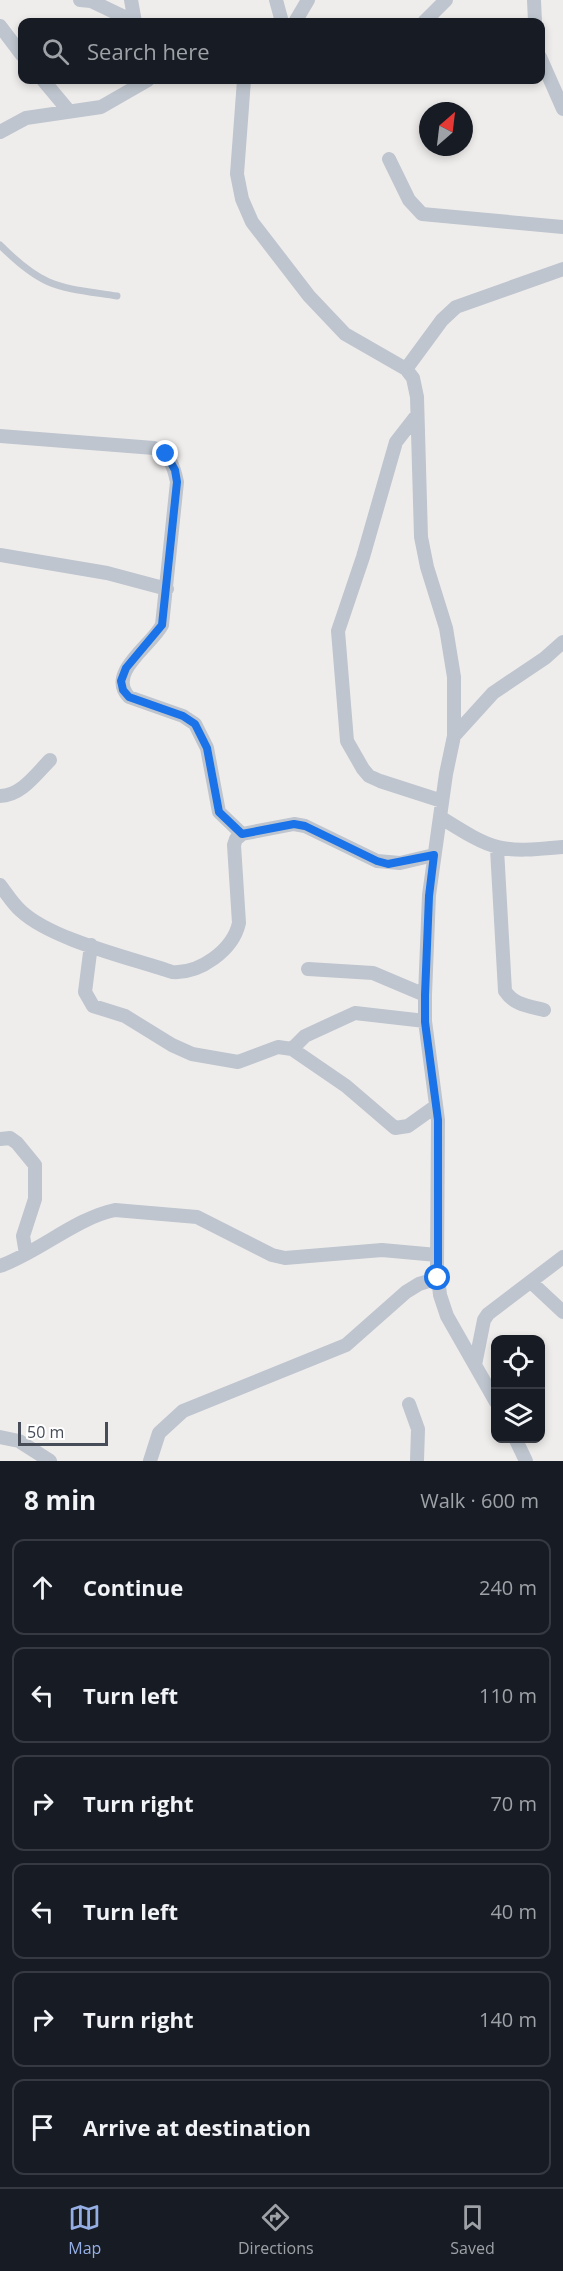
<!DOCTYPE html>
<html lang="en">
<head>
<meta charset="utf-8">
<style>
	body { margin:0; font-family:"Open Sans",sans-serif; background:#20242c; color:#f1f3f6 }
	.controls { position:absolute; right:18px; bottom:18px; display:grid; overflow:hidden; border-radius:12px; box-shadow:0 3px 9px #0003 }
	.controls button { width:54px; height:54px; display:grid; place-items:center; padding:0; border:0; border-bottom:2px solid #363941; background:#171b24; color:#f1f3f6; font:30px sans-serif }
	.compass { position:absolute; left:419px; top:102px; width:54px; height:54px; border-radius:50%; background:#171b24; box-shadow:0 3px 9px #0003; rotate:28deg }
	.scale { position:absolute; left:18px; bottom:15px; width:90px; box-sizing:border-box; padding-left:6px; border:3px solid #464d58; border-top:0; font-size:16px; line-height:21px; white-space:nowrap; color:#464d58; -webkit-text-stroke:4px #fff; paint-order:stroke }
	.stop { position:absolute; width:18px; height:18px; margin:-14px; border:4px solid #1a73e8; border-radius:50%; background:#fff }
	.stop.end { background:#1a73e8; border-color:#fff; box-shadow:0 2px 6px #0008 }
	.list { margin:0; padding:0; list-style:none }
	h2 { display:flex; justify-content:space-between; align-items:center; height:78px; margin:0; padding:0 24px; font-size:26px }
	h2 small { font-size:20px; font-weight:400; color:#9ea1a6 }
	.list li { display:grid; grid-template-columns:39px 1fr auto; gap:18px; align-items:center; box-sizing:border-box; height:96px; margin:0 12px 12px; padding:0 12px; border:2px solid #363941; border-radius:12px }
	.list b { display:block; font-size:22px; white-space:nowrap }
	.list em { font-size:20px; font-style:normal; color:#9ea1a6 }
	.icon { flex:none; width:33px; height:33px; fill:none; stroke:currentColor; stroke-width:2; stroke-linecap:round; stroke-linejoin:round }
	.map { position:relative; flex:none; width:563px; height:1461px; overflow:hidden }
	.search { position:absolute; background:#171b24; box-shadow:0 3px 9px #0003; left:18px; right:18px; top:18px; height:66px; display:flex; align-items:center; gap:15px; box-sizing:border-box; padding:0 21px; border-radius:12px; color:#9ea1a6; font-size:22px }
	.sheet { height:726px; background:#171b24 }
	nav { display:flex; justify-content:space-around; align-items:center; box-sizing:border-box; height:84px; border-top:2px solid #363941; background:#171b24; font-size:16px; color:#9ea1a6 }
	nav a { display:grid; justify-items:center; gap:3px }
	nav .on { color:#95afe5 }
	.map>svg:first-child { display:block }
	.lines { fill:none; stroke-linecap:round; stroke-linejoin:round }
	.service { stroke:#bec5ce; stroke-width:7 }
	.minor { stroke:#bec5ce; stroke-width:14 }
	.route { stroke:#1a73e8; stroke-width:8 }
</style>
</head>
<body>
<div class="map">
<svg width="563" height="1461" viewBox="0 0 563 1461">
	<rect width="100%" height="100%" fill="#efedec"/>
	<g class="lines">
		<path class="service" d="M0,245C44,289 58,287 117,296"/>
		<path class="minor" d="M80,0L91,1L135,22
			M131,0L135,22
			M276,0L282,22
			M534,0L535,22
			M295,22L308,0
			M424,22L446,0
			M0,26L22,55
			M540,57L563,109
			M43,80L68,110
			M244,80L237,174L242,199L252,222L309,296L345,334L406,369L413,378L417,397L421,537L427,567L446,628L454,677V736L446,774L429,895L425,995V1021L438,1120L437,1267L440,1295L447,1316L496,1402
			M0,132L26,118L101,107L148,80
			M389,159L409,200L422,214L563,227
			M406,369L442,320L456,307L563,269
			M417,415L396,442L363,557L338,631L347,741L363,769L369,776L380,781L442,801
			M0,436L154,448C169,452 174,467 177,482L162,625C151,646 106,673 129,697L183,716L195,724L207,748L219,812L242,834
			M0,555L107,573L167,589
			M454,736L493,693L545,658L563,642
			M0,796C21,796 36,774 50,760
			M440,817C494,851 499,853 563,847
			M497,849L505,991C514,1005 529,1006 544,1010
			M0,885C7,894 13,904 21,911C52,940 131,958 172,972C200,974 233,950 239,923L234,845L236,839L242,834L294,824L305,826L377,861L400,863L434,855
			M91,945L85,992L93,1006L125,1016L172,1045L192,1054L238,1062L278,1047L292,1049L346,1086L395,1128L408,1126L436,1106
			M308,969L373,973L425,995
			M292,1049L305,1036L355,1013L425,1021
			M0,1139L10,1138L17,1143L35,1165V1199L23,1236L26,1254
			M0,1266C39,1252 76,1218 115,1210L197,1217L272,1255L285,1258L382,1250L437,1255
			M532,1283L563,1312
			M475,1365L484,1320L488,1314L563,1257
			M409,1404L418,1429L417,1461
			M0,1437L19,1441L50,1461
			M515,1438L526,1461
			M150,1461L159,1433L183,1411L346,1345L406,1292L419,1284L438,1278"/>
	</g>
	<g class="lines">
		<path class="route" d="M166,454L175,470L177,482L162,625L126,668L121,681L123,690L129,697L183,716L195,724L207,748L219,812L242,834L294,824L305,826L377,861L388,864L434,855L429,896L425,995V1022L438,1120V1278"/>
	</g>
</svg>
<div class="controls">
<button><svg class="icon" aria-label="locate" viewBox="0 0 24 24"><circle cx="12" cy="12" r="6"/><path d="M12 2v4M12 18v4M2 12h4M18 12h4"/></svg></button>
<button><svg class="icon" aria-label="layers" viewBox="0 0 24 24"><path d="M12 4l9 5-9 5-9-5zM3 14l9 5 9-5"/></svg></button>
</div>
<svg class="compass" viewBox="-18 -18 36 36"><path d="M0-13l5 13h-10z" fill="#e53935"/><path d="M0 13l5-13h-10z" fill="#9ea1a6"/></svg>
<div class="scale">50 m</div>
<div class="stop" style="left:438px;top:1278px"></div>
<div class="stop end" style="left:166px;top:454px"></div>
<div class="search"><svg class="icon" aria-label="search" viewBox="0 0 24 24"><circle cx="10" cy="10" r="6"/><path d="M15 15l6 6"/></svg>Search here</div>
</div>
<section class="sheet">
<h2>8 min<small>Walk · 600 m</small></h2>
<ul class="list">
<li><svg class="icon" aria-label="ahead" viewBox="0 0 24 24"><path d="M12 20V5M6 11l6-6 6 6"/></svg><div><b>Continue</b></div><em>240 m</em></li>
<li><svg class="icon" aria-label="left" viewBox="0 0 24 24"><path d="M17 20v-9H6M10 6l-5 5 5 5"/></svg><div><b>Turn left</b></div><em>110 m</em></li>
<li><svg class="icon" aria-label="right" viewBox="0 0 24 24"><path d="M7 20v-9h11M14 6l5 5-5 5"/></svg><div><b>Turn right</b></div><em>70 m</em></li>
<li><svg class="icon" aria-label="left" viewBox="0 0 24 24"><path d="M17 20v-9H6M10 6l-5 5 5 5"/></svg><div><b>Turn left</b></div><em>40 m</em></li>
<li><svg class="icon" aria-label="right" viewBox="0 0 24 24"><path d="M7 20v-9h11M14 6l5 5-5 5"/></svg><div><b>Turn right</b></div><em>140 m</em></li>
<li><svg class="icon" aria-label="arrive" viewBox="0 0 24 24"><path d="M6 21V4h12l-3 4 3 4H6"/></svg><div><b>Arrive at destination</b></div></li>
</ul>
</section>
<nav>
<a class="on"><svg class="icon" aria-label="map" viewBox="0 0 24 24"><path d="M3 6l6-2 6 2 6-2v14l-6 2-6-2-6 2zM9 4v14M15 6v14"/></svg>Map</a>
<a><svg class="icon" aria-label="directions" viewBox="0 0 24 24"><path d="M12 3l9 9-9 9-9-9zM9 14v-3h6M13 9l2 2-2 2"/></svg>Directions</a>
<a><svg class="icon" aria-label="saved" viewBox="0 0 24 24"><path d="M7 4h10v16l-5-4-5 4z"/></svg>Saved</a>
</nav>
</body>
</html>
